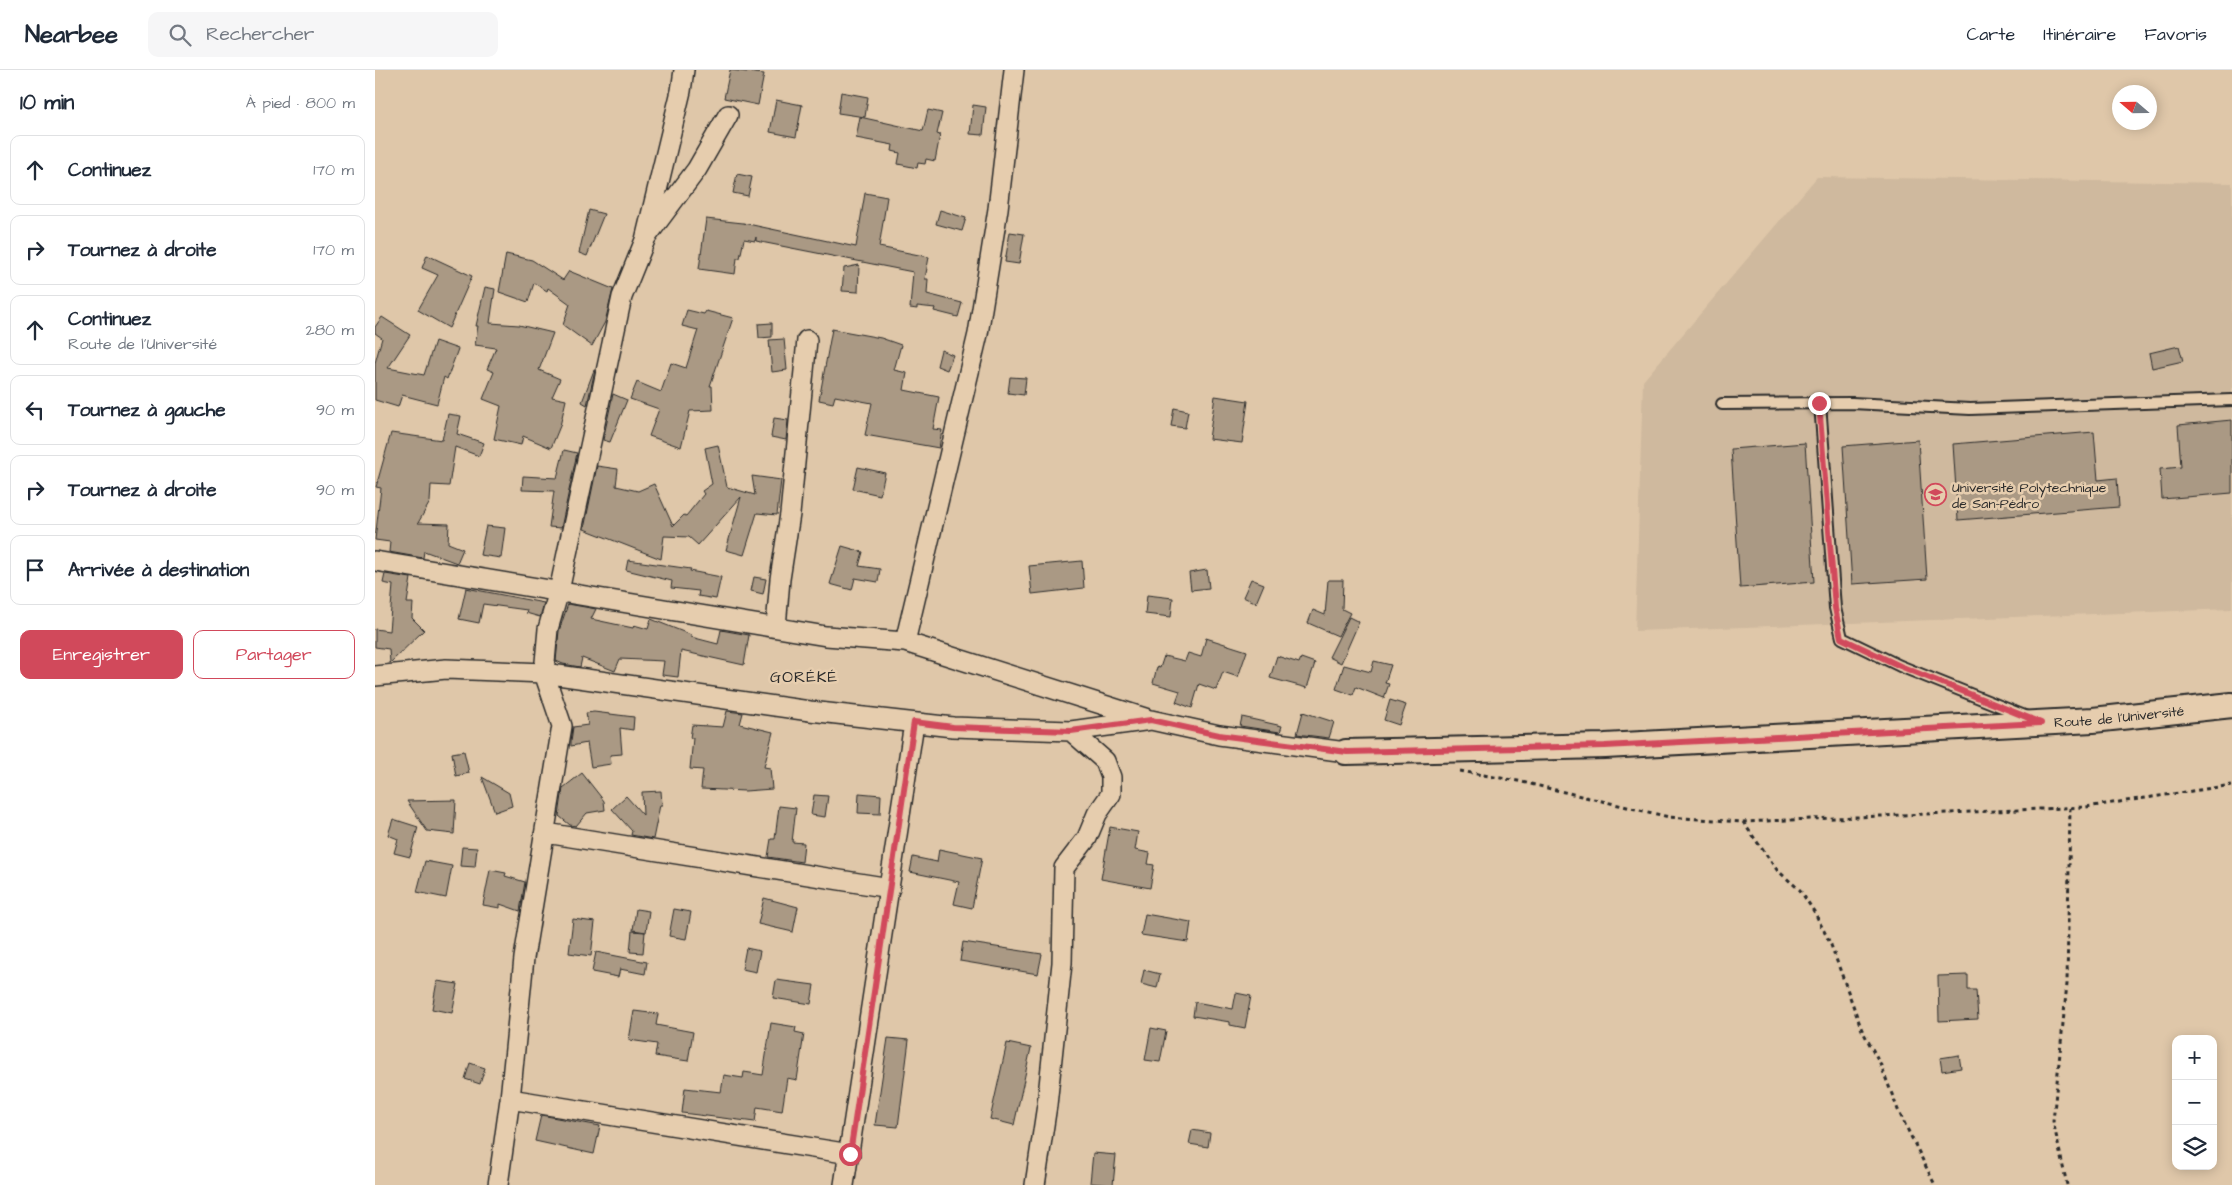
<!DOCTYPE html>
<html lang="fr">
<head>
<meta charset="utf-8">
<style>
	body { margin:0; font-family:"Architects Daughter",sans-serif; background:#f6f6f7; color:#1f2937 }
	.controls { position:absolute; right:15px; bottom:15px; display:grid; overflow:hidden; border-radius:10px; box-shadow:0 2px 12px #0003 }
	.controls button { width:45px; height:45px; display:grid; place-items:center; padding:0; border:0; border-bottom:1px solid #e0e1e3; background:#fff; color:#1f2937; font:25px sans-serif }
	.compass { position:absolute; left:1737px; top:15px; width:45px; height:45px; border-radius:50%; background:#fff; box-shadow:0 2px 12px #0003; rotate:290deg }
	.stop { position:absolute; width:15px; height:15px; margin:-11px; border:4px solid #d1495b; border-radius:50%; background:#fff }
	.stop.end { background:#d1495b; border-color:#fff; box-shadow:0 1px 5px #0008 }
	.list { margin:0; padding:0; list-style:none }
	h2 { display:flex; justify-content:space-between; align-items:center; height:65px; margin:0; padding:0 20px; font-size:21px }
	h2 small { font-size:16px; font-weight:400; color:#747a83 }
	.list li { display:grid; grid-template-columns:32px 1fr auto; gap:15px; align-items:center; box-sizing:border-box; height:70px; margin:0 10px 10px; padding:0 10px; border:1px solid #e0e1e3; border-radius:10px }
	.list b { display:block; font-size:19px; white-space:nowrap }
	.list p { margin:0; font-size:16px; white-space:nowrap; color:#747a83 }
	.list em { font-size:16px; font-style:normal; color:#747a83 }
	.actions { display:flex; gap:10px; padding:15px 20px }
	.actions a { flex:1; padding:11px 0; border:1px solid #d1495b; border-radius:10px; text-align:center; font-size:18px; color:#d1495b }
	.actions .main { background:#d1495b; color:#fff }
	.icon { flex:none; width:28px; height:28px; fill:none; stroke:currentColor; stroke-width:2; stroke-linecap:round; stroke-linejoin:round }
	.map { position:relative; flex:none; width:1857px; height:1115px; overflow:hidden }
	header { display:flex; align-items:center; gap:30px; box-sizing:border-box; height:70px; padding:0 25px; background:#fff; border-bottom:1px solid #e0e1e3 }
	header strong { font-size:24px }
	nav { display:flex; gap:28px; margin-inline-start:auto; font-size:18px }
	.search { width:350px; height:45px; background:#f6f6f7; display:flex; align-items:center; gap:12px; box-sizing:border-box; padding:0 18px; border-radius:10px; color:#747a83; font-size:19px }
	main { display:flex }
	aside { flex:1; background:#fff }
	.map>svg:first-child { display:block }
	.built { fill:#cfb99e }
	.building { fill:#aa9984; stroke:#2b2b2b }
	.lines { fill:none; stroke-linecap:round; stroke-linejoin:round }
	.service-casing { stroke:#2b2b2b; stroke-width:14 }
	.minor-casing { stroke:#2b2b2b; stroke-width:22 }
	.tertiary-casing { stroke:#2b2b2b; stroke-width:28 }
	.path { stroke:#2b2b2b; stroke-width:3; stroke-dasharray:4 4; stroke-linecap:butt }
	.service { stroke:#e6cdae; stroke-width:10 }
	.minor { stroke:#e6cdae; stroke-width:19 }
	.tertiary { stroke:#e6cdae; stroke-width:24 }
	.route { stroke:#d1495b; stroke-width:6 }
	.labels { text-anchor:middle; stroke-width:5; stroke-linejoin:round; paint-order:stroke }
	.poi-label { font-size:14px; fill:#2b2b2b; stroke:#e6cdae; text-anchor:start }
	.street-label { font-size:14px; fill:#2b2b2b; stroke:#e6cdae }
	.quarter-label { font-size:16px; letter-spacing:1px; fill:#2b2b2b; stroke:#e6cdae }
</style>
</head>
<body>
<header>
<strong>Nearbee</strong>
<div class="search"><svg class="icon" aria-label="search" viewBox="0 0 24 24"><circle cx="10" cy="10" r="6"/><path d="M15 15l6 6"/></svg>Rechercher</div>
<nav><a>Carte</a><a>Itinéraire</a><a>Favoris</a></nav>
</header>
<main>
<aside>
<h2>10 min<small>À pied · 800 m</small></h2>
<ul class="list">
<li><svg class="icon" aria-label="ahead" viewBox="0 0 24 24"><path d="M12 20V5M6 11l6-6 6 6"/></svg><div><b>Continuez</b></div><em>170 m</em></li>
<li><svg class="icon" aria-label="right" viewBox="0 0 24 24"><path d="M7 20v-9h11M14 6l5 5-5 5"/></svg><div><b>Tournez à droite</b></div><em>170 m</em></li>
<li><svg class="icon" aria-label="ahead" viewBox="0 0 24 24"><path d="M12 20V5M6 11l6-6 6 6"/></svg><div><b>Continuez</b><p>Route de l'Université</p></div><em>280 m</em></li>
<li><svg class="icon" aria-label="left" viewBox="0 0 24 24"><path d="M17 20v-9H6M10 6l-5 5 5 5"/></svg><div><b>Tournez à gauche</b></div><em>90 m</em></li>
<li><svg class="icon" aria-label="right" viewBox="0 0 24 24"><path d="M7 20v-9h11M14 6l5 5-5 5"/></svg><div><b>Tournez à droite</b></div><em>90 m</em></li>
<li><svg class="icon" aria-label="arrive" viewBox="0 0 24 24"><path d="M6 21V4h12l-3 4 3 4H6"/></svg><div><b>Arrivée à destination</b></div></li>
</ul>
<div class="actions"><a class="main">Enregistrer</a><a>Partager</a></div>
</aside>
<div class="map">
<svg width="1857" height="1115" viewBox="0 0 1857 1115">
	<rect width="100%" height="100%" fill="#dfc7a9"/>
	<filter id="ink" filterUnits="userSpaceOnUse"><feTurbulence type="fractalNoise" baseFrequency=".02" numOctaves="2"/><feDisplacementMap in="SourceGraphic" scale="10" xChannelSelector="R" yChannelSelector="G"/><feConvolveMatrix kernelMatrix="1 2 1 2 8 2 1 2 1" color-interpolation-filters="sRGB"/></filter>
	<g filter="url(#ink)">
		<path class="built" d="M1442,107L1857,113V539L1260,561L1268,311Z"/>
		<path class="building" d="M355,0L389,4L383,35L349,28Z
			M466,22L493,27L490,47L463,43Z
			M401,30L427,35L421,67L395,62Z
			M598,35L611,37L608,65L595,64Z
			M553,40L567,43L562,64L565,65L560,91L551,89L550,94L543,93L542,98L523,94L525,83L517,81L518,75L481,68L485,47L548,61Z
			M362,104L377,107L373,126L358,123Z
			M490,123L512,127L504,177L554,187L550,209H553L552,224L587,233L583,247L559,241L560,238L542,236V239L535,238L538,202L381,171V167L380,171L369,169L365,188H362L360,204L324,199L331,149L368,153L481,177Z
			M214,140L229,144L212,186L204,183Z
			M565,140L591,148L587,161L561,154Z
			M635,162L649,164L644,194L630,192Z
			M131,184L157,190L188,210L194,201L238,219L230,252L217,276L188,255L195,234L173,218L172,221L159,213L153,232L124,222Z
			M52,185L97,206L74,258L43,240L63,205L47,198Z
			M484,195L483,222L467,221L469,198Z
			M110,217L120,219L115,253L144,255L178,263L164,300L185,309L177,327L191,330L185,356L176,378L148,366L146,375L119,369L126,336L108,329L119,302L112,299L121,278L100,275L103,256H101Z
			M312,240L329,244L331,241L358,248L335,316H337L338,340L315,341L306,377L274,366L284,339L255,329L262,312L286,322L296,293L311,298L323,260L307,256Z
			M7,247L35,265L13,298L49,305L60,271L83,279L72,309L69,307L62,334L27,325L23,337L0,330V293L7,268L0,263V257Z
			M397,253V267L384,268L383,254Z
			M457,259L506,268L526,275L519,300L532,303L529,320L564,327L558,359L567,360L564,378L490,365L497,333L460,326L458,333L444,330Z
			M409,269L412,300L397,302L394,270Z
			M1804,276L1808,291L1777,298L1774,283Z
			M566,280L578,285L572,300L562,296Z
			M219,300H220L212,335L207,332Z
			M635,307L651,308L649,325L633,323Z
			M238,324L252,330L235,372L228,370Z
			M840,326L873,331L867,373L834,369Z
			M799,338L813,341L810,358L796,356Z
			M73,344L86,346L82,364L109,373L104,386L80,377L74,416L56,415L55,432L43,453L74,454L73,473L88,479L82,493L49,481L48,488L14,482L15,472L0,470L6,418L1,417L16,363L67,370Z
			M399,348L413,350L411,370L396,367Z
			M1857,350V423L1787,429L1785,399L1806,397L1803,355Z
			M1719,362L1723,410L1742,408L1744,437L1583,450L1578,374Z
			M1543,370L1552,509L1477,514L1468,376Z
			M1430,373L1439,512L1365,518L1356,379Z
			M343,375L352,417L380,425L377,406L406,410L402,445L382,443L369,485L351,480L366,427L323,475L314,467L289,466L286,489L209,459L222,396L243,399L241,416L263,421L279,414L298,456L309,445L311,446L329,424L327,421L337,414L330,378Z
			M189,380L202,383L186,458L174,457L179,421L147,420L148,406L182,408Z
			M483,397L510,403L505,425L478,419Z
			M111,456L130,458L126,488L105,485Z
			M467,476L488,482L484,496L505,499L503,512L480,508L477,520L455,514Z
			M253,490L316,499L315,501L346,507L341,529L323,526L324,521L296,518L297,511L251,500Z
			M707,491L709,518L657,524L654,496Z
			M832,500L834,518L816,520L814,503Z
			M10,504L36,508L32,533H38L37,548L49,560L15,593L14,579L0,577V559L14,561L18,515L8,513Z
			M379,507L391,509L388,524L376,521Z
			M876,509L889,514L881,533L868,527Z
			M953,510H968L967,539L975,543L963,566L933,553L938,540L950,545Z
			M91,518L169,533L165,547L151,543L152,540L108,534L104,553L84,549Z
			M772,525L798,528L796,547L770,544Z
			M193,534L221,539L216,549L258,558L259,555L273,559L276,549L316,565V567L343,574L346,560L374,565L369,595L306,581L303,607L287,605L289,591L245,589L240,601L207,588L205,597L188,594L181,591L184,561Z
			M974,547L984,552L966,593L954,587Z
			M831,568L872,581L863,607L848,602L841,620L824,614L817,638L801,632L805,621L778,613L782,597L785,598L789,586L810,591L813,583L826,587Z
			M902,586L924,593L926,588L940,593L932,618L895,608Z
			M999,591L1016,595L1010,613L1014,614L1009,628L981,617L978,625L961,619L969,595L996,602Z
			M1015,630L1031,635L1024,655L1009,650Z
			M352,641L368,643L365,654L398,662L389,697L395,698L397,719L370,721L326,719L328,700L315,699L318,668H315L317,655L348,657Z
			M219,642L259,647L258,660L245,658L247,684L235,685L236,694L216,697L212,673L196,676V671L198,657L213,655L211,643Z
			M928,642L959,652L954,668L922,664Z
			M867,647L907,656L905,662L865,656Z
			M89,681L94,703L81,706L77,683Z
			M207,703L229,731L230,740L212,743L201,756L195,755L184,746L188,718Z
			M107,707L134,723L137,736L120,742Z
			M286,721L287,735H285L278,769L256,765L257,761L237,739L251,726L268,745L267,722Z
			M484,723L506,725L505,744L483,743Z
			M439,725L453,726L450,747L436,745Z
			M81,730L79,764L52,761L32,731Z
			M404,736L421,738L417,772L429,773L427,792L393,787L396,769H400Z
			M18,749L43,757L35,787L19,783L23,769L13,765Z
			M735,757L763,762L760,780L775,783L773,794L779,795L775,818L726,809Z
			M87,777L102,778L100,797L85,796Z
			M564,779L607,788L597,838L579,834L584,812L535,802L538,787L562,792Z
			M50,791L77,796L71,828L42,822Z
			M115,800L131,803L130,806L150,812L145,841L125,834V838L108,835Z
			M389,828L423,837L418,862L383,854Z
			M261,839L274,841L271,862L258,860Z
			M299,839L316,842L311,869L294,866Z
			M770,844L816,852L813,872L766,865Z
			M198,849L220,852L216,886L194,883Z
			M257,861L270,862L268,883L255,882Z
			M588,872L667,884L663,904L585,891Z
			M371,878L385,881L381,902L367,899Z
			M221,882L272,892L270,904L245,899L243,907L217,902Z
			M769,900L785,904L782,918L766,914Z
			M1593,905V920H1601L1603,949L1564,951L1563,906Z
			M401,910L439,915L436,934L398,928Z
			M62,911L83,914L77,943L57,939Z
			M861,923L876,926L870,958L855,955V952L818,946L820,932L858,939Z
			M259,941L283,944L281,955L318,962L313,991L280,986L282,974L254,970Z
			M396,953L421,957L420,962L429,964L422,1010L412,1008L407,1041L382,1037L380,1052L307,1043L310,1018L346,1022L349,1005L368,1008L369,1002L388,1005Z
			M776,958L791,961L785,992L770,990Z
			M513,968L534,970L523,1057L500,1055Z
			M632,973L656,978L639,1055L615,1049Z
			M1584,985L1586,998L1567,1001L1565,988Z
			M95,993L110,998L105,1014L90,1009Z
			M166,1045L225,1056L219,1084L160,1071Z
			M817,1060L835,1063L833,1077L814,1074Z
			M718,1083L741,1085L738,1115L715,1113Z"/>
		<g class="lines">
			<defs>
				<path id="service" d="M1445,333L1460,538L1467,568L1525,596L1652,647
					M1347,334L1477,333L1595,339L1857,330"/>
				<path id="minor" d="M272,166L322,99L353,45
					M0,491L451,566L530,572L770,648
					M401,557L405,509L415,444L432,270
					M530,572L603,264L623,139L639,0
					M0,606L71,599L169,603L435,641L578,657L696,661L776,650L844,665L971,682
					M171,763L515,818
					M135,1029L475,1084
					M123,1115L135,1029L149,888L187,656L169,603L173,559L184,521L247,227L270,170L306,21L309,0
					M469,1115L539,653
					M660,1115L672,1035L687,893L689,798L712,768L722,744L736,724V707L730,691L696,661"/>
				<g id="tertiary">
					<path id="s1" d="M971,682L1230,676L1718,650L1857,635"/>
				</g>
			</defs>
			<use href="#service" class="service-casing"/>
			<use href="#minor" class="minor-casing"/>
			<use href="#tertiary" class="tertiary-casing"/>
			<path class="path" d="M1085,701L1143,711L1294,747L1368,752L1711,737L1857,715
				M1368,752L1402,800L1425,820L1440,843L1456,875L1487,960L1505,993L1523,1040L1560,1115
				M1692,1115L1678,1051L1692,914L1695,738"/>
			<use href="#service" class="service"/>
			<use href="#minor" class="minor"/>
			<use href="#tertiary" class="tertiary"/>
		</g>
	</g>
	<g class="lines" filter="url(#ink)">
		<path class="route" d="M475,1084L539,652L578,657L696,661L776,650L844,665L972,682L1230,676L1666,653L1525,596L1466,568L1460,538L1444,333"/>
	</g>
	<defs>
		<symbol id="university-ring" viewBox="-11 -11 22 22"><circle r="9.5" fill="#e6cdae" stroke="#d1495b" stroke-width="1.5"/><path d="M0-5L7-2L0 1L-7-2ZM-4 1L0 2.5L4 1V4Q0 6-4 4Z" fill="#d1495b"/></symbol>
	</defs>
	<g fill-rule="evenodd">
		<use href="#university-ring" x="1548" y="412" width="25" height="25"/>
	</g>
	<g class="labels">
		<g class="poi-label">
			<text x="1577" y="422">Université Polytechnique<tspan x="1577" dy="16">de San-Pédro</tspan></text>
		</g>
		<g class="street-label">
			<text dy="5" stroke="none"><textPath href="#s1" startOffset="774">Route de l'Université</textPath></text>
		</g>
		<g class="quarter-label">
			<text x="429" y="612">GORÉKÉ</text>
		</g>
	</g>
</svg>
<div class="controls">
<button>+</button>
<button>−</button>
<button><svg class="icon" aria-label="layers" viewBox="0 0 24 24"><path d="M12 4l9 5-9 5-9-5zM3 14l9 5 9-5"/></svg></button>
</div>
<svg class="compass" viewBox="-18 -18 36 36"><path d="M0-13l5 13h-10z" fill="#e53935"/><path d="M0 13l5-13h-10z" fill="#747a83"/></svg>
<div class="stop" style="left:475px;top:1084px"></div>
<div class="stop end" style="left:1444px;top:333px"></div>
</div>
</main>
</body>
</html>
